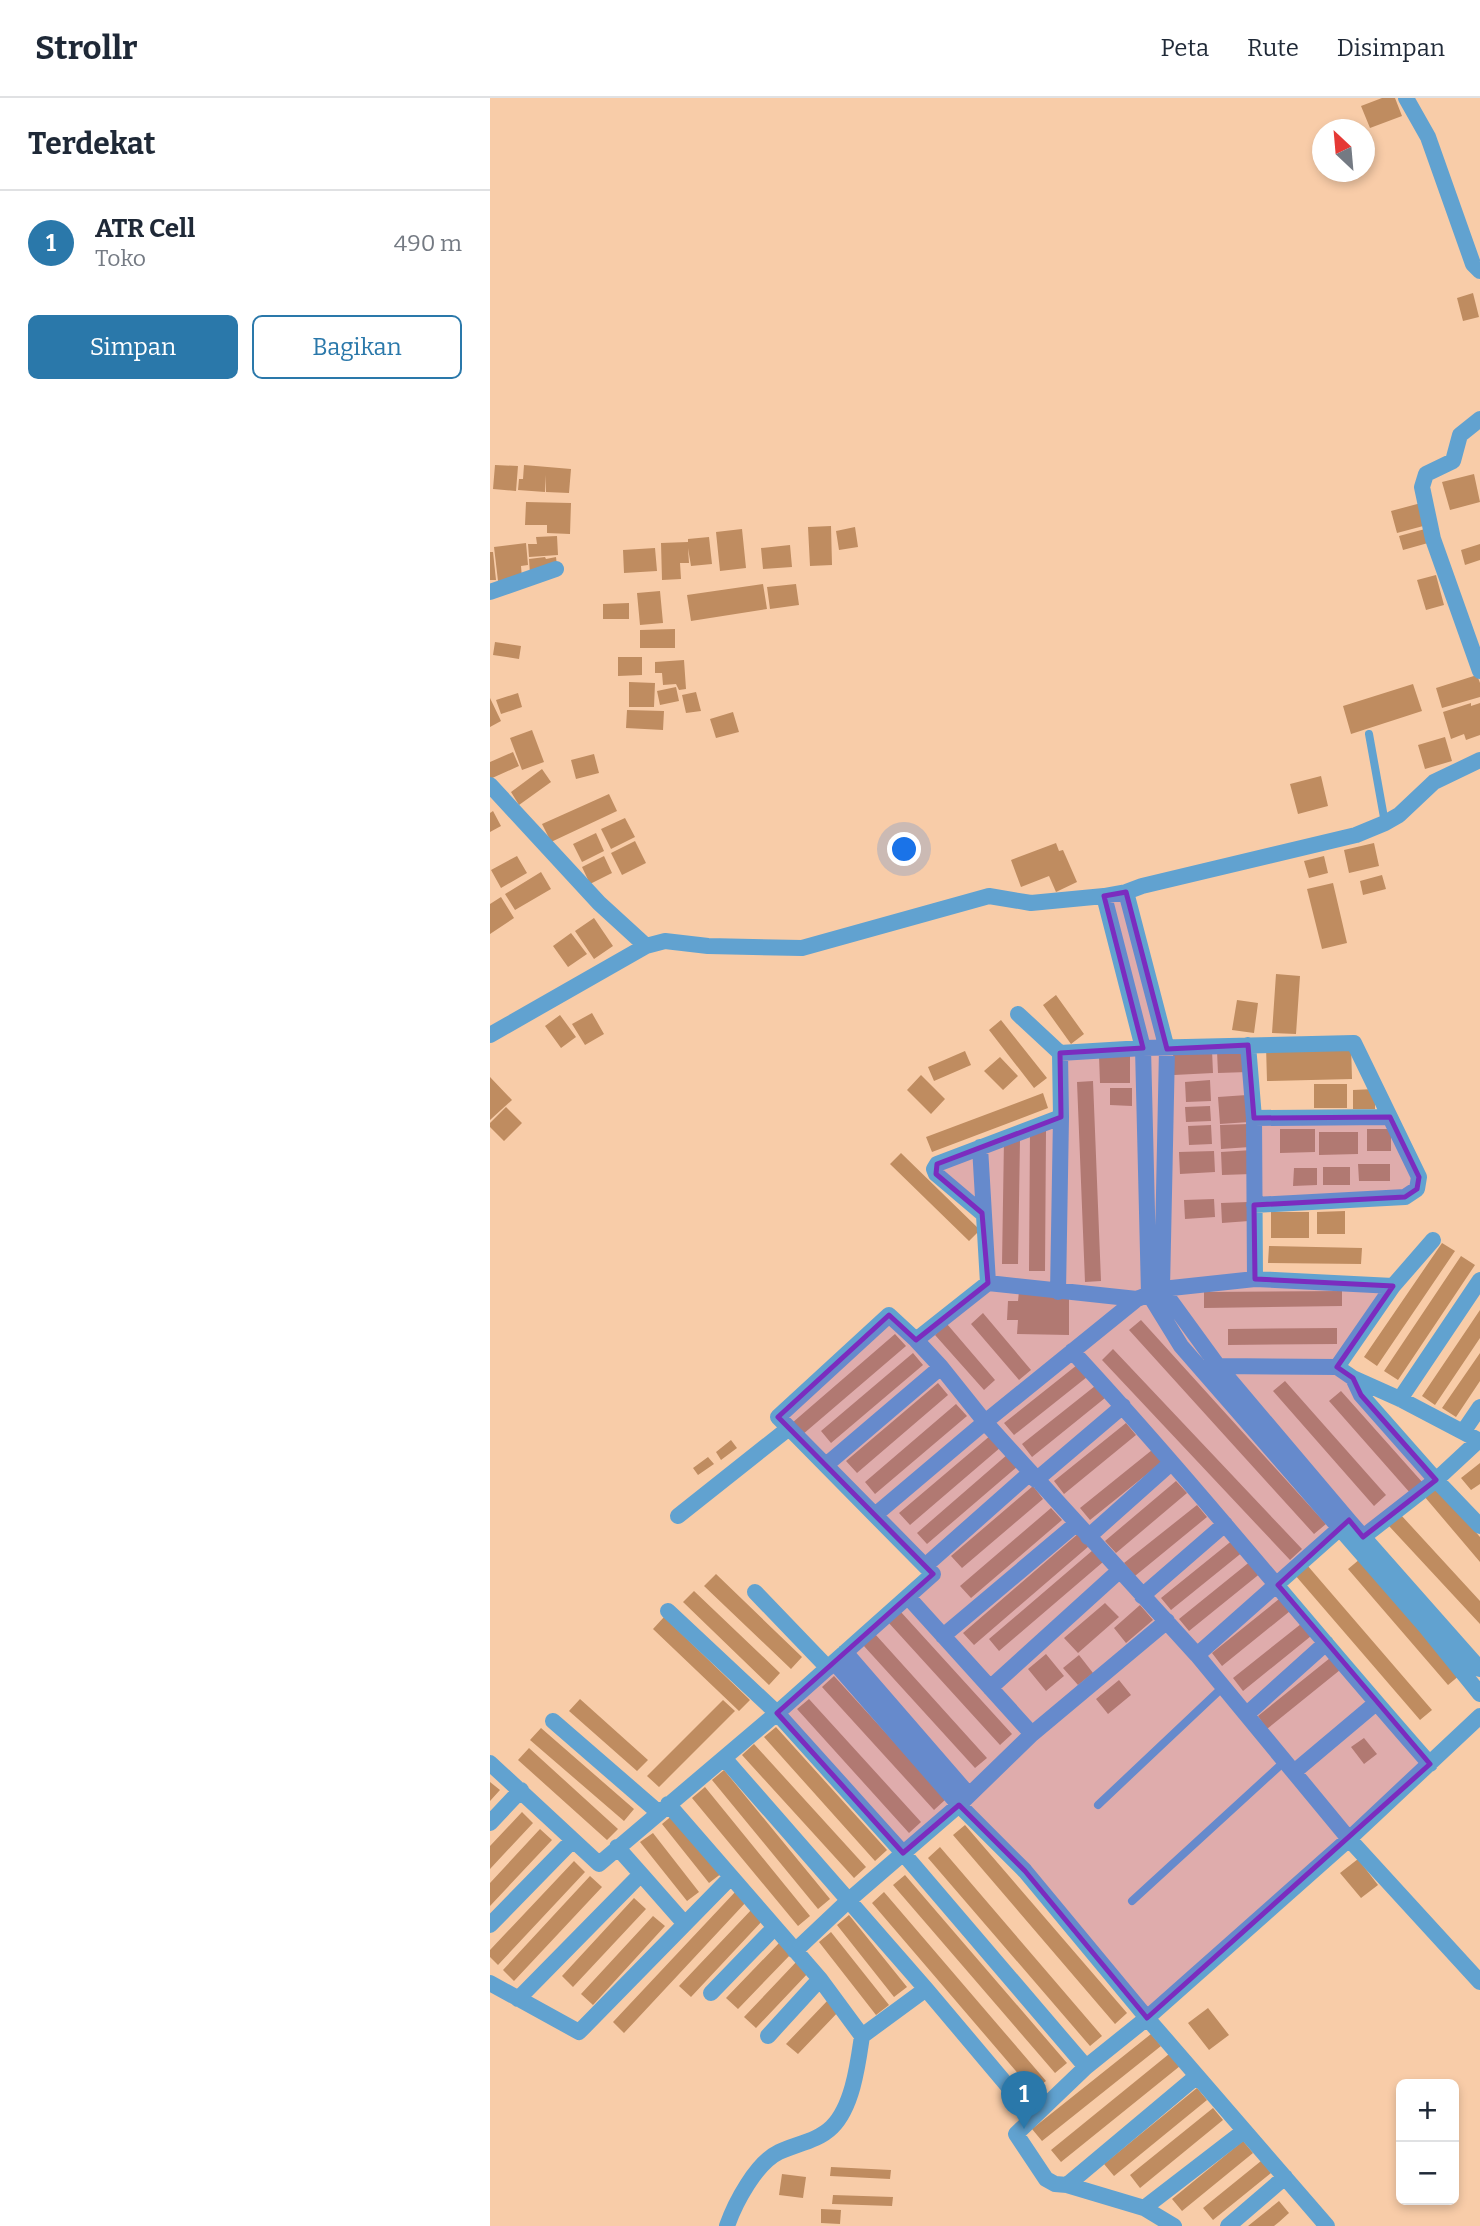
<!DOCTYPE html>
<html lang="id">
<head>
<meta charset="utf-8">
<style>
	body { margin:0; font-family:Bitter,serif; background:#f2f2f3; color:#1f2937 }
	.controls { position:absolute; right:21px; bottom:21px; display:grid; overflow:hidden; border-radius:10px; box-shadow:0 4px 10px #0003 }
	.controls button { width:63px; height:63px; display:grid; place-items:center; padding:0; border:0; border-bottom:2px solid #e0e1e3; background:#fff; color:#1f2937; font:35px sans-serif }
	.compass { position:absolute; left:822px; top:21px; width:63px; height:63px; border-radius:50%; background:#fff; box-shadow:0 4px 10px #0003; rotate:334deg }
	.you { position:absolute; left:415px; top:752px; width:24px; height:24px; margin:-18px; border:5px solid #fff; border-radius:50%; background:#1a73e8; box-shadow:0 0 0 10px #1a73e833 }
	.badge { display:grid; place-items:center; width:46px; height:46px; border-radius:50%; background:#2a78aa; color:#fff; font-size:23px; font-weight:700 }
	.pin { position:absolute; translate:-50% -58px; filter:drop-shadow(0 2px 4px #0008) }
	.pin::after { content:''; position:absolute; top:37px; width:24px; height:21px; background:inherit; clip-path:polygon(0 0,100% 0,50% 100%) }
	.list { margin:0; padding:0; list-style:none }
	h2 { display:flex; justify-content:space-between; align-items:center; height:91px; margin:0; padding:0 28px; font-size:30px }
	h2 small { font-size:23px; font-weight:400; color:#747a83 }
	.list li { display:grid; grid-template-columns:46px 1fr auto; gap:21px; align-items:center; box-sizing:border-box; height:105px; padding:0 28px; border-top:2px solid #e0e1e3 }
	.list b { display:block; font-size:26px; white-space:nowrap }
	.list p { margin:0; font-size:23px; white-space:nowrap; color:#747a83 }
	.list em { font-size:23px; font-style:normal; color:#747a83 }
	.actions { display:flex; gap:14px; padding:21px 28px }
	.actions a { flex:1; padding:16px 0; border:2px solid #2a78aa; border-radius:10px; text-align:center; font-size:24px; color:#2a78aa }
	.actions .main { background:#2a78aa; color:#fff }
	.map { position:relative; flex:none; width:990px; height:2128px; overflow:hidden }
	header { display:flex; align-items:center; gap:42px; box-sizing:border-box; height:98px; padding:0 35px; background:#fff; border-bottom:2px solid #e0e1e3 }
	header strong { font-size:33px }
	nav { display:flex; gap:38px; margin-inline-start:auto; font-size:24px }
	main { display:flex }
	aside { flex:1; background:#fff }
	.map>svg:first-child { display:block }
	.building { fill:#bf8c60 }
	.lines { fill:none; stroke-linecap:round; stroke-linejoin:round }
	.service { stroke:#61a2d0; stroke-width:8 }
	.minor { stroke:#61a2d0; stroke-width:16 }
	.marked { fill:#7b2cbf; fill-opacity:0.2; stroke:#7b2cbf; stroke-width:5; stroke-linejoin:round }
</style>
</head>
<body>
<header>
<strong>Strollr</strong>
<nav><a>Peta</a><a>Rute</a><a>Disimpan</a></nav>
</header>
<main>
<aside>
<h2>Terdekat<small></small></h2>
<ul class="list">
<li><span class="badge">1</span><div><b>ATR Cell</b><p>Toko</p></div><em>490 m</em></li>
</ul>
<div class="actions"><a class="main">Simpan</a><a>Bagikan</a></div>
</aside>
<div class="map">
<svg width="990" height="2128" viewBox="0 0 990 2128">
	<rect width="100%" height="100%" fill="#f8cca8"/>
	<path class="building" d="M892,0H905L912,18L880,30L871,8Z
		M983,195L989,219L973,223L967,200Z
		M5,367L28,368L26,393L3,391Z
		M34,367L81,371L79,395L56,394V377L55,394L28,392L29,381H33Z
		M984,376L990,404L960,412L952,384Z
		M36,404L81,405L80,436L57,435V427H35Z
		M931,405L937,427L907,435L901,413Z
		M341,428L342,467L320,468L318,429Z
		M365,429L368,449L349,452L346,433Z
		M252,431L256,470L230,473L226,434Z
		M935,431L938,445L913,452L909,438Z
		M67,438L68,457L39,459L38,446H47L46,439Z
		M219,439L222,466L201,468L198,450L199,465H190L191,481L172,482L171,445L198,444V441Z
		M36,445L38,467L31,468L32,480L8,483L4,449Z
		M990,446V462L975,467L971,452Z
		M300,447L302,469L273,471L271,450Z
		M165,450L167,473L134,475L133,452Z
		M0,454H3L6,482H0Z
		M55,459L56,461L66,459L67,468L40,476L39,461Z
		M946,477L954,507L936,512L927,482Z
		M273,486L277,511L201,523L197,497Z
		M306,486L309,507L280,511L277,489Z
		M170,493L173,525L150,527L147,495Z
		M139,505V521H113V506Z
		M185,531V550H150V532Z
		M5,544L31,548L29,561L3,557Z
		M128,559H152V577L128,578Z
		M194,562L196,591L189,592L186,586L173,587L172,575H165V564Z
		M987,577L990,585V599L952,610L946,590Z
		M139,584L165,585L164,609H139Z
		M923,586L932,613L861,636L853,608Z
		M186,589L189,603L170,607L167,593Z
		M206,594L211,613L196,615L192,597Z
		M28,595L32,609L11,616L6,602Z
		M0,600L11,623L0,629Z
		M981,605V608L990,605V637L976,642L974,636L961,641L953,614Z
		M137,612L174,613L173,632L136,630Z
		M243,614L249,634L226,640L220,621Z
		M42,632L54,664L32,672L20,640Z
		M955,639L962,663L935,671L928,647Z
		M23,654L29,668L0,681V664Z
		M104,656L109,675L86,681L81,662Z
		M52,671L61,684L29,707L21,694Z
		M831,678L838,708L808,716L800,686Z
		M119,696L127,713L61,744L52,726Z
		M3,713L11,728L0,734V715Z
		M135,720L145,739L121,751L111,731Z
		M106,735L114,753L92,764L83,746Z
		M145,743L156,765L132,777L121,755Z
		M566,745L569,753L573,752L587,784L566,794L559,778L531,789L521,762Z
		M884,745L889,768L859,775L854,752Z
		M27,758L37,775L11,790L1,772Z
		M114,758L122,775L100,786L92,769Z
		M834,758L838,775L819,780L814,763Z
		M51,774L61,791L25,812L15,796Z
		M892,777L896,791L873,797L870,783Z
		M843,785L857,845L832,851L817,791Z
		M11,799L24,820L0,836V806Z
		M104,820L123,848L104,861L85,833Z
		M81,835L97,856L78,869L63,848Z
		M786,876L810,878L806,936L782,935Z
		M566,897L594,936L581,946L553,907Z
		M747,902L768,905L764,935L742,932Z
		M102,915L114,936L95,947L82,926Z
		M70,917L86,939L71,950L55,928Z
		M511,922L557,980L544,990L499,932Z
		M861,946L862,981L777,983L776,948Z
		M757,951L758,974L728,975L727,953Z
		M722,952L723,975L684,977L683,954Z
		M475,953L481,967L444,983L438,969Z
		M640,957V985H610L609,958Z
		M510,959L528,978L513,992L494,973Z
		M431,977L455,1001L441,1016L417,992Z
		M0,979L22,1002L0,1022Z
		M720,982L721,1003L696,1004L695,984Z
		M603,983L611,1183L595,1184L587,984Z
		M824,986H857V1010H824Z
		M620,990H642V1008L620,1007Z
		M885,991V1011H863V992Z
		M553,995L558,1010L442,1054L436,1039Z
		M757,997L759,1024L730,1026L728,999Z
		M720,1008L721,1023L696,1024L695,1009Z
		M16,1009L32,1025L14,1043L0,1029V1025Z
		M759,1026L760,1049L731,1051L730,1027Z
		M721,1027L722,1046L699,1047L698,1028Z
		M790,1031H825V1054L790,1055Z
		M877,1031H901V1053H877Z
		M540,1032H556L555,1173H539Z
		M829,1034H868V1056L829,1057Z
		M514,1041H530L528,1166H512Z
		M762,1052V1076L732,1077L731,1054Z
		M724,1053L725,1074L690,1076L689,1054Z
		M411,1055L490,1132L479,1143L400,1066Z
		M868,1066H900V1083H869Z
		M833,1069H860V1087H833Z
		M804,1070H827V1087L803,1088Z
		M724,1101L725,1119L695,1121L694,1102Z
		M758,1104L759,1123L732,1125L731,1105Z
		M855,1113V1136H827V1114Z
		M781,1114H819V1140H781Z
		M952,1145L965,1153L887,1268L874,1259Z
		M779,1148L872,1150L871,1166L778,1165Z
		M971,1158L985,1167L908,1282L894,1273Z
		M529,1193L579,1199V1237L527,1236L528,1222H517L518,1203H528Z
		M852,1193V1208L714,1210V1194Z
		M990,1212V1240L945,1307L932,1298Z
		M493,1215L541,1272L529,1282L481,1226Z
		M651,1222L836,1426L824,1436L639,1232Z
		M457,1226L505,1282L494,1292L445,1237Z
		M847,1230V1246L738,1247V1231Z
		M405,1236L416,1248L312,1337L302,1325Z
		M623,1251L812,1451L800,1462L612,1262Z
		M423,1255L433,1267L341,1345L331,1333Z
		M990,1255V1283L966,1319L952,1310Z
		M587,1267L597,1279L524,1337L514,1325Z
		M795,1283L896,1397L884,1408L783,1293Z
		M448,1285L458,1297L367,1375L356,1363Z
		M605,1288L615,1300L542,1359L532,1346Z
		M851,1293L933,1385L921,1396L839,1303Z
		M466,1306L477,1318L385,1396L375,1384Z
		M636,1325L646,1337L574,1396L564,1383Z
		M501,1337L511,1349L420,1427L409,1415Z
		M241,1342L247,1350L231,1362L226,1354Z
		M662,1352L672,1364L600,1422L590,1410Z
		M518,1356L528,1368L437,1446L427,1435Z
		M218,1359L224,1366L208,1377L203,1370Z
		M990,1365V1386L981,1392L971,1380Z
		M686,1383L697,1395L626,1455L615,1443Z
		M543,1388L553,1401L472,1470L461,1458Z
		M946,1388L990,1439V1464L934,1398Z
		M707,1407L717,1419L645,1478L634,1465Z
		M561,1410L572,1422L481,1500L470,1488Z
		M911,1417L990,1503V1526L899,1428Z
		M589,1435L599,1448L484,1547L473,1535Z
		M744,1441L754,1453L681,1512L671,1500Z
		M603,1452L613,1464L509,1553L499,1541Z
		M870,1461L970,1577L958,1587L858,1471Z
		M762,1462L772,1474L699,1533L689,1521Z
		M817,1467L942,1612L930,1622L805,1477Z
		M226,1476L312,1559L301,1571L214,1488Z
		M204,1493L290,1575L279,1587L193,1504Z
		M794,1497L805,1509L732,1568L722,1555Z
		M615,1505L629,1519L588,1555L574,1540Z
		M650,1507L663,1522L636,1545L624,1530Z
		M410,1513L522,1636L510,1647L398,1524Z
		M174,1519L260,1602L249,1613L163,1531Z
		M816,1522L826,1534L753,1593L743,1580Z
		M385,1536L497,1660L485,1670L373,1547Z
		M556,1556L574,1578L556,1593L538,1571Z
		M589,1557L603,1575L588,1587L573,1570Z
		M840,1560L850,1572L777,1631L768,1618Z
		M344,1578L456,1701L444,1712L332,1589Z
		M629,1582L641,1597L618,1616L606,1601Z
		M90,1601L158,1662L147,1673L79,1613Z
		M319,1601L431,1724L419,1735L307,1611Z
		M233,1602L245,1613L169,1689L157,1678Z
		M286,1629L397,1752L385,1763L274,1639Z
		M51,1630L144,1711L134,1723L40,1642Z
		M874,1640L887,1656L874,1666L861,1649Z
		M264,1646L376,1769L364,1780L252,1657Z
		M39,1650L128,1731L117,1742L28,1662Z
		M234,1672L340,1801L328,1811L222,1682Z
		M0,1684L10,1692L0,1703Z
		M215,1689L320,1818L308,1828L202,1700Z
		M32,1714L43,1725L0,1771V1748Z
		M184,1716L232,1775L219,1785L172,1726Z
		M475,1727L637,1915L625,1926L463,1737Z
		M50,1731L62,1742L0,1808V1785Z
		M163,1735L209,1794L197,1803L150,1744Z
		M450,1749L612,1938L600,1948L438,1760Z
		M868,1761L888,1787L871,1800L850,1775Z
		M84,1763L95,1774L8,1867L0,1859V1852Z
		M415,1777L577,1965L565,1975L403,1787Z
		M100,1778L112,1789L24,1883L13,1872Z
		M246,1793L257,1803L134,1935L123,1924Z
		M394,1794L556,1983L543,1993L382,1805Z
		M144,1800L156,1811L83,1889L72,1878Z
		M263,1810L275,1820L201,1899L189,1888Z
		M359,1817L417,1889L404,1899L347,1827Z
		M163,1818L175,1828L103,1907L91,1896Z
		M341,1834L399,1907L386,1917L329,1844Z
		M290,1844L302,1855L248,1911L236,1900Z
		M308,1862L320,1873L266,1930L254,1919Z
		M339,1901L351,1911L308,1956L296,1946Z
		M718,1910L739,1937L719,1952L698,1925Z
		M661,1936L671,1948L552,2043L542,2031Z
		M679,1956L690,1968L571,2064L561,2052Z
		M707,1990L717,2002L624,2078L614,2066Z
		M723,2010L733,2022L650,2090L640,2077Z
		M753,2043L763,2055L692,2113L682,2101Z
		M771,2063L781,2075L723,2122L713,2110Z
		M341,2069L401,2072L400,2081L340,2078Z
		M292,2076L316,2079L313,2100L289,2097Z
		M343,2097L403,2099L402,2108L342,2106Z
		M789,2103L799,2115L789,2124L784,2128H758Z
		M331,2111L351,2112L350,2126L331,2125Z"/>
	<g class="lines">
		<path class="service" d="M879,636L895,725
			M608,1707L733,1589
			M642,1803L795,1663"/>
		<path class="minor" d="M916,0L938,39L983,166L990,173
			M990,321L970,337L963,363L936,376L932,389L943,441L990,573
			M0,494L66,471
			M0,687L109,805L156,848
			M636,794L677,951L672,1191L765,1181L903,1188
			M614,798L653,950L659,1196L691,1248L935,1528L990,1596
			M528,916L570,955L571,1019L568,1194
			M0,937L156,848L175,843L218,848L312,850L499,798L541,805L614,798L636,794L652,788L866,737L895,725L909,717L944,684L990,662
			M758,947L764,1020L765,1181
			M570,955L653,950L864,945L929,1079L927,1091L915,1099L764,1107
			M764,1020L900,1019
			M490,1049L498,1185
			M492,1115L446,1076L444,1071L447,1066L571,1019
			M426,1242L451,1269L495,1324L707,1557L859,1741L990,1884
			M582,1253C706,1387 819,1529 940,1666
			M728,1268L847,1269L863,1280L910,1301L990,1343
			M847,1269L903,1188L943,1142
			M863,1280L871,1297L946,1382L990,1428
			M910,1301L990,1182
			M973,1334L990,1309
			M336,1367L451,1269
			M546,1382L633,1308
			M385,1417L495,1324L647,1201
			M188,1418L299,1330L288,1319L399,1217L426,1242L498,1185L647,1201L672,1191L728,1268L860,1424L990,1571
			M598,1439L681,1365
			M873,1439L946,1382L988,1343
			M435,1468L540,1375
			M265,1494L338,1570
			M652,1498L735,1426
			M418,1499L542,1636
			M178,1513L287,1615L413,1755L596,1969
			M453,1538L586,1426
			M355,1554L479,1697
			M707,1557L849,1431
			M344,1564L469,1707L535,1773L657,1920L837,2128
			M500,1590L629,1473
			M757,1616L836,1545
			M63,1623L168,1714
			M234,1660L436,1891L544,2019
			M0,1665L109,1766L287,1615L443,1476L299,1330
			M804,1674L886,1605
			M178,1706L330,1881L372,1938C368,1965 363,2008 342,2029C328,2043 306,2046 289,2054C266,2065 245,2105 237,2128
			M0,1725L31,1692
			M151,1776L195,1826
			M0,1827L83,1742
			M305,1853L359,1802L469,1707L542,1636L677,1523
			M0,1885L89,1934L241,1779
			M221,1895L284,1830
			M28,1901L151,1776L127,1749
			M278,1938L330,1881
			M372,1938L436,1891
			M577,2087L707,1978
			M654,2110L754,2033
			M684,2128L654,2110L577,2087L565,2086L556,2081L526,2036L596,1969L657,1920L859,1741L990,1618
			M738,2128L795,2079"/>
	</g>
	<path class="marked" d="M636,794L677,951L758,947L764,1020L900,1019L929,1079L927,1091L915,1099L764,1107L765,1181L903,1188L847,1269L863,1280L871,1297L946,1382L873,1439L859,1422L788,1487L940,1666L657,1920L535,1773L469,1707L413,1755L287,1615L443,1476L288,1319L399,1217L426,1242L498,1185L492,1115L446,1076L447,1066L571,1019L570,955L653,950L614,798Z"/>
</svg>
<div class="controls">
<button>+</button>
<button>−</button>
</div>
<svg class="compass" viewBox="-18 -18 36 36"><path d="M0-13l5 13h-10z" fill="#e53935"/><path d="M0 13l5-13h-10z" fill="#747a83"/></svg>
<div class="you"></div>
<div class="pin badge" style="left:534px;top:2031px">1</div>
</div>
</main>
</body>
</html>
